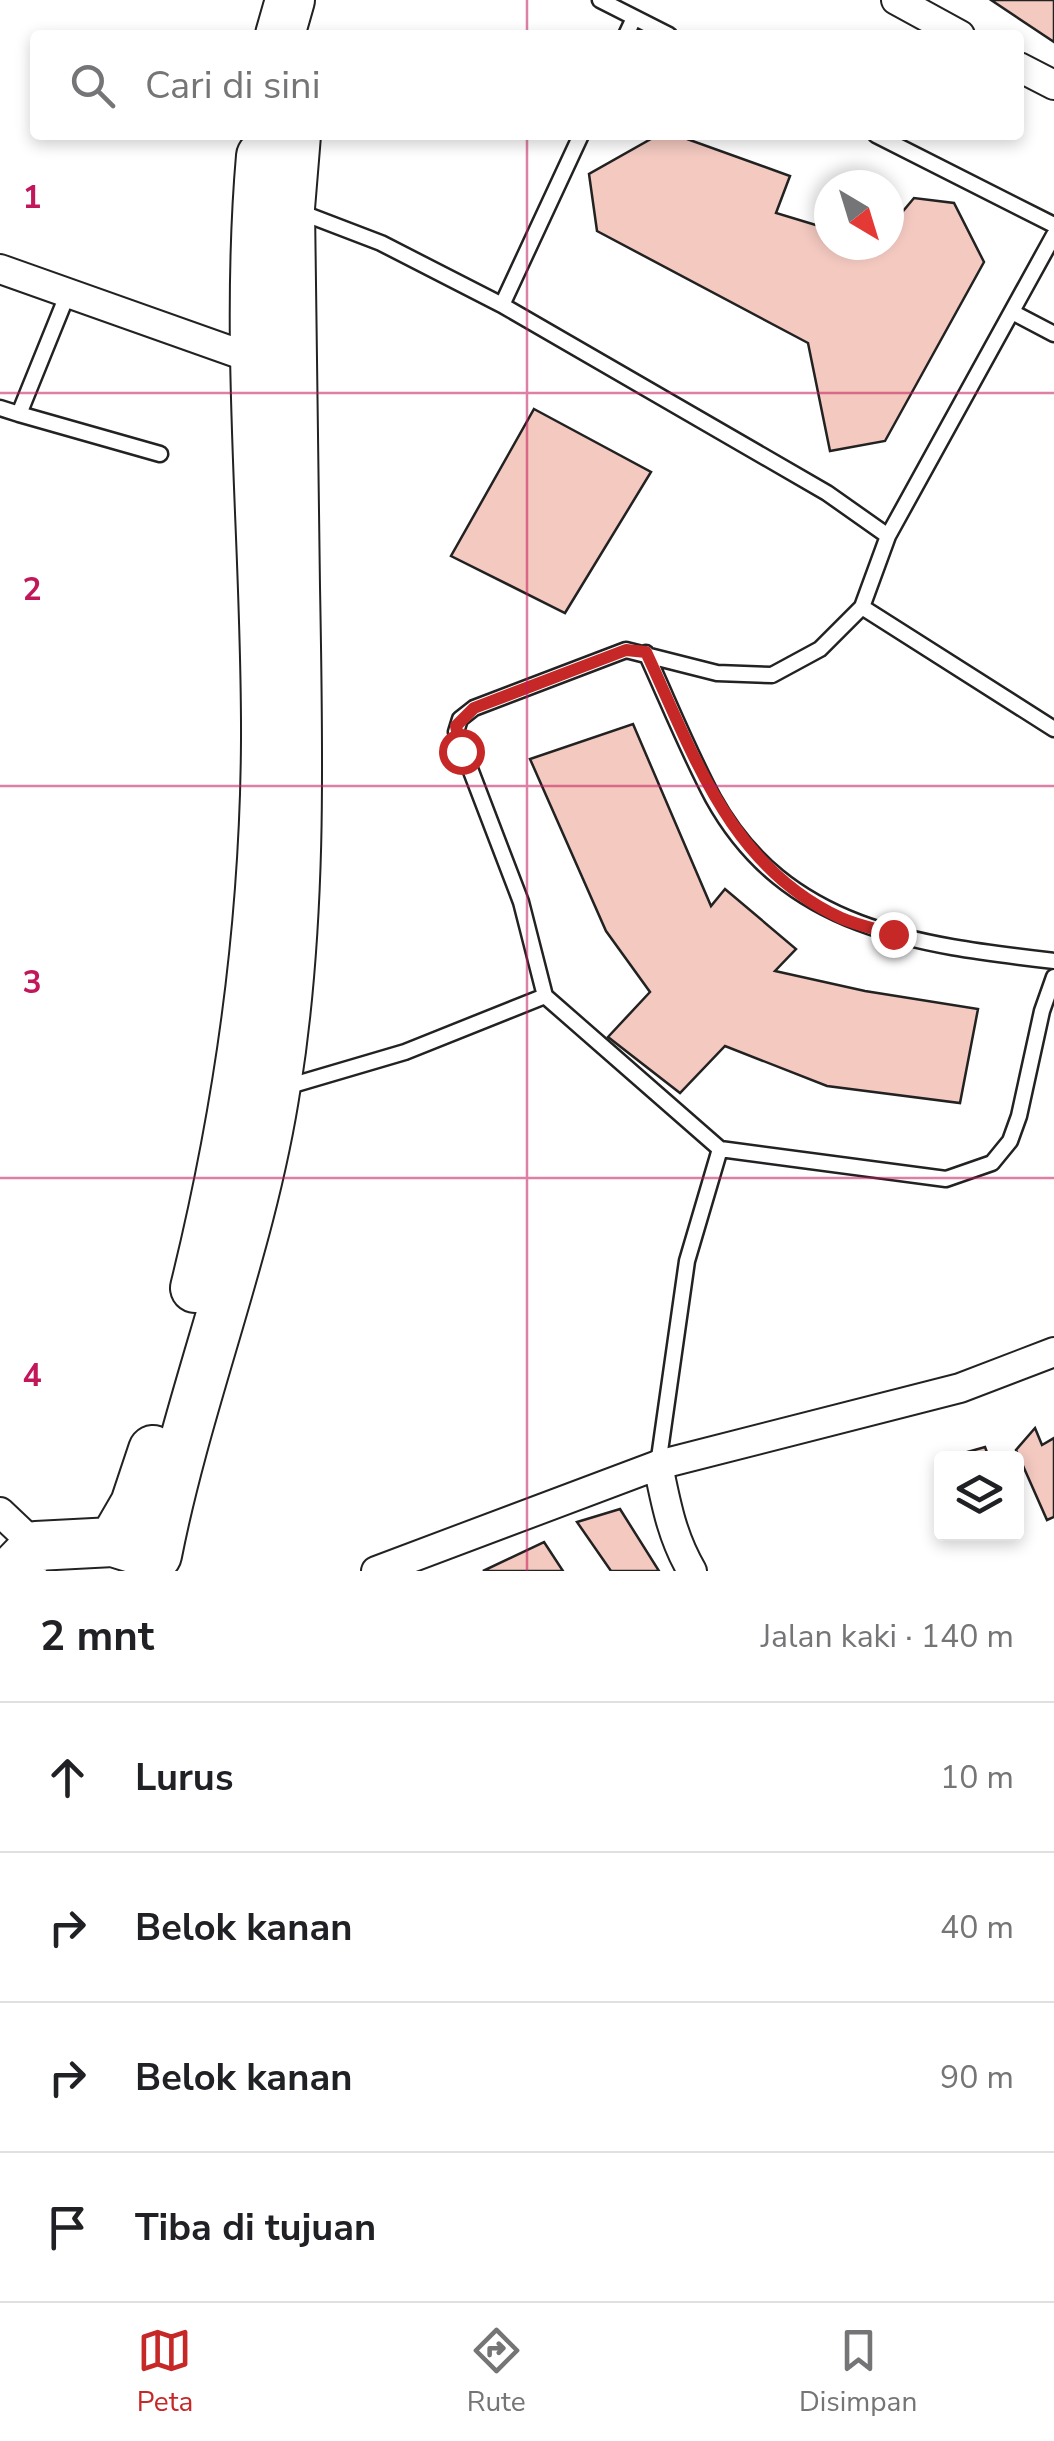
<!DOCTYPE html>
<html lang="id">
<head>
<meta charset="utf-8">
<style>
	body { margin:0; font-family:"Nunito Sans",sans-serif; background:#f2f2f2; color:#202124 }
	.controls { position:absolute; right:30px; bottom:30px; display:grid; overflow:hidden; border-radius:10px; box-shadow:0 5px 15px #0003 }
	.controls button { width:90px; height:90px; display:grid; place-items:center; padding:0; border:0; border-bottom:2px solid #e0e0e0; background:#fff; color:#202124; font:50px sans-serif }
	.compass { position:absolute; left:814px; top:170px; width:90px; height:90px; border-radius:50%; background:#fff; box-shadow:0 5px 15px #0003; rotate:142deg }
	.stop { position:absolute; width:30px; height:30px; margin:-22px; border:8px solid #c62828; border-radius:50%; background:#fff }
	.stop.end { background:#c62828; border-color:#fff; box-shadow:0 2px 10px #0008 }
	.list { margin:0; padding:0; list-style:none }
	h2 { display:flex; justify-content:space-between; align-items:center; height:130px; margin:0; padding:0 40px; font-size:42px }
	h2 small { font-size:32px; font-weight:400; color:#757577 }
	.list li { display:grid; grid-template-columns:65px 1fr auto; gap:30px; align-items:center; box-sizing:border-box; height:150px; padding:0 40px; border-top:2px solid #e0e0e0 }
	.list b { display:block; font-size:38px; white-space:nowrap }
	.list em { font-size:32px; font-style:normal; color:#757577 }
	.icon { flex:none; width:55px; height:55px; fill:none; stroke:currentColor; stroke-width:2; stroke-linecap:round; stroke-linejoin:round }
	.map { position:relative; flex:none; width:1054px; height:1571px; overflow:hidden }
	.search { position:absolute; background:#fff; box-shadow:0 5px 15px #0003; left:30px; right:30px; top:30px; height:110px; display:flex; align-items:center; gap:25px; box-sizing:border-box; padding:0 35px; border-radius:10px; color:#757577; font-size:38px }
	.sheet { height:730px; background:#fff }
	nav { display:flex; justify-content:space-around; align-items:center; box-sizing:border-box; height:140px; border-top:2px solid #e0e0e0; background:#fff; font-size:28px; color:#757577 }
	nav a { display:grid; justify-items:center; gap:5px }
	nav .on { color:#c62828 }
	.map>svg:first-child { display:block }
	.building { fill:#f3c9c0; stroke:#222; stroke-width:2.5 }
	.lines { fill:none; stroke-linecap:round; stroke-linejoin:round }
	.lane-casing { stroke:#222; stroke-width:19 }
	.street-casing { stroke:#222; stroke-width:32 }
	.highway-casing { stroke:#222; stroke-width:52 }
	.lane { stroke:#fff; stroke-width:14 }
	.street { stroke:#fff; stroke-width:28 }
	.highway { stroke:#fff; stroke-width:48 }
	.route { stroke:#c62828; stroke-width:12 }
	.grid { fill:none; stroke:#c2185b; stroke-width:2.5; stroke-opacity:0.55 }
	.grid-label { font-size:32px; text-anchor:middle; font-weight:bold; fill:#c2185b; stroke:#fff; stroke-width:8; stroke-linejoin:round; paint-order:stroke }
</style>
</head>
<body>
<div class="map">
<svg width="1054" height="1571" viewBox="0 0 1054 1571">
	<rect width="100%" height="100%" fill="#fff"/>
	<path class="building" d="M991,0H1054V42Z
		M658,135H676L790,176L776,213L829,229V245H889V228L914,198L954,203L984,262L885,441L830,451L808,343L597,231L589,174Z
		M534,409L651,472L565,613L451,556Z
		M633,724L711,906L725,889L796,949L775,971L865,991L978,1009L960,1103L827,1086L725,1046L680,1093L608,1037L650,992L606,931L530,759Z
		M1035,1428L1042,1445L1054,1438V1517L1047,1520L1016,1450Z
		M985,1447L989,1458H946Z
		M620,1509L659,1571H611L577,1522Z
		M544,1542L563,1571H483Z"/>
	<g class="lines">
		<defs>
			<path id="lane" d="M600,0L669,35
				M626,35L634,18
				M876,135L1054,225
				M300,212L381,243L502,305L827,493L888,536
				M1054,235L888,536L862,607L820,649L772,675L717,673L626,650L474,708L460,719L456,732L521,902L545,996L720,1149L946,1179L992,1163L1010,1141L1019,1116L1042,1011L1054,977
				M502,305L581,135
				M1012,312L1054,334
				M0,408L19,414L68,293
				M19,414L160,454
				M862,607L1054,729
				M646,653C668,701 688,751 713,798C786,930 918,945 1054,961
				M286,1087L405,1052L545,996
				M658,1465L687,1261L720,1149"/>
			<path id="street" d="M896,0L960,35
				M1019,67L1054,85
				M0,269L268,364
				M658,1465C666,1504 672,1537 692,1571
				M0,1512L36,1546
				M376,1571L658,1465L960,1388L1054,1352"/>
			<path id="highway" d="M280,35L290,0
				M195,1288C239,1110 265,925 266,740C267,546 244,351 261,156
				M113,1542L135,1504L153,1450
				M157,1555C188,1397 252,1245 276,1085C302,920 298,753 295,587C293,461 292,334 290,208L296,135
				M12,1571L36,1546L113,1542L142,1551"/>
		</defs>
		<use href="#lane" class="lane-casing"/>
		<use href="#street" class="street-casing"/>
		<use href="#highway" class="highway-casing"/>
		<use href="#lane" class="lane"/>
		<use href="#street" class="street"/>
		<use href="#highway" class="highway"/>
	</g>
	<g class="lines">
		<path class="route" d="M461,751L456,726L474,708L626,650L646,652C694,755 730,867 841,918C857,925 876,929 893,934"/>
	</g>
	<path class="grid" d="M527,0V35M527,135V1571M0,393H1054M0,786H1054M0,1178H1054"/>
	<g class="grid-label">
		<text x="32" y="208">1</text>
		<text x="32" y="600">2</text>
		<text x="32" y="993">3</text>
		<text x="32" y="1386">4</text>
	</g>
</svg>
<div class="controls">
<button><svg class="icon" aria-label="layers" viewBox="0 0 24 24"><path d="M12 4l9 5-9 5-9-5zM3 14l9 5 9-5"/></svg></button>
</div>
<svg class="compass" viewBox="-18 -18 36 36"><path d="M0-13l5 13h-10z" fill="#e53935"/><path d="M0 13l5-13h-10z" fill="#757577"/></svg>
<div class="stop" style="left:461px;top:751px"></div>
<div class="stop end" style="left:893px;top:934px"></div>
<div class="search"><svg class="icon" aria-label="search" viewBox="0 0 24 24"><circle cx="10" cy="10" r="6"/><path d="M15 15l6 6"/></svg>Cari di sini</div>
</div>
<section class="sheet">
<h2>2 mnt<small>Jalan kaki · 140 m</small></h2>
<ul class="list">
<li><svg class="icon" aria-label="ahead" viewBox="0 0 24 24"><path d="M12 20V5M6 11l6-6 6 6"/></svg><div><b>Lurus</b></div><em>10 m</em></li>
<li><svg class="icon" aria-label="right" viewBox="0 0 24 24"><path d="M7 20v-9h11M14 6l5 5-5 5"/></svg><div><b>Belok kanan</b></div><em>40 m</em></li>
<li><svg class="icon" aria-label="right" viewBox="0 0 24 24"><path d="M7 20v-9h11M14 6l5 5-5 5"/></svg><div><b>Belok kanan</b></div><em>90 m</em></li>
<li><svg class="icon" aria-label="arrive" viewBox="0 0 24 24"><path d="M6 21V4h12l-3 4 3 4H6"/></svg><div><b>Tiba di tujuan</b></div></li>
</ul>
</section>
<nav>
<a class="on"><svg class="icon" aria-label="map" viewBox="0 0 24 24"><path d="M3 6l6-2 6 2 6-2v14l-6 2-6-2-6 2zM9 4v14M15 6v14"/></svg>Peta</a>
<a><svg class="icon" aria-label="directions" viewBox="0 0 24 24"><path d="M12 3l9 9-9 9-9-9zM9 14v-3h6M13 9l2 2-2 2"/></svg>Rute</a>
<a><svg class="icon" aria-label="saved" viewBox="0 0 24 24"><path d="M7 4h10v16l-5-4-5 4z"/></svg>Disimpan</a>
</nav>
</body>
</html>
